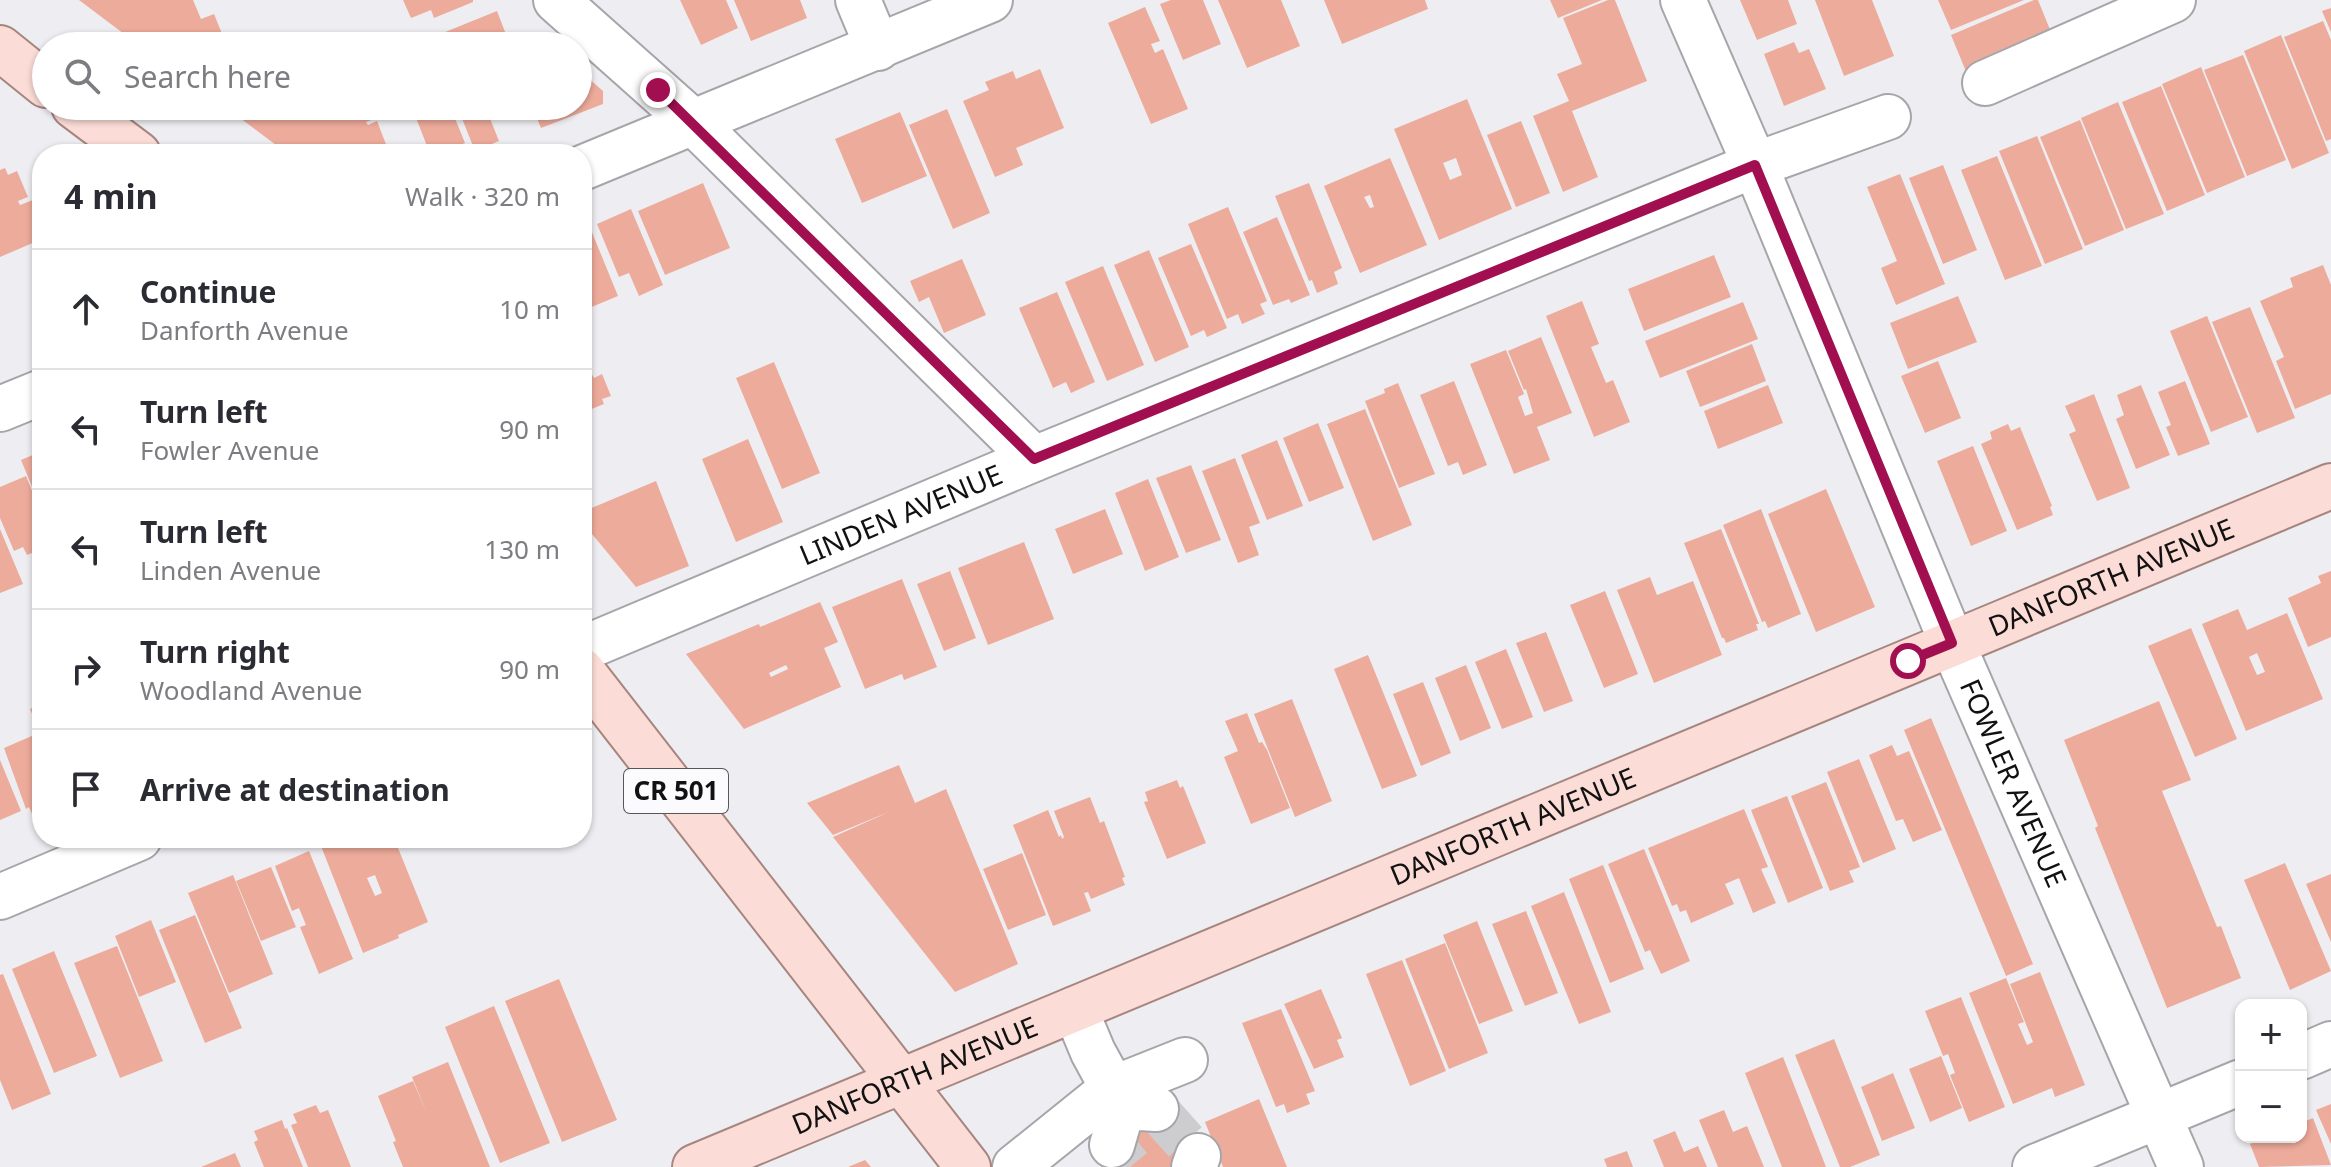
<!DOCTYPE html>
<html lang="en">
<head>
<meta charset="utf-8">
<style>
	body { margin:0; font-family:"Noto Sans",sans-serif; background:#f7f7f7; color:#2b2b33 }
	.controls { position:absolute; right:24px; bottom:24px; display:grid; overflow:hidden; border-radius:16px; box-shadow:0 2px 6px #0004 }
	.controls button { width:72px; height:72px; display:grid; place-items:center; padding:0; border:0; border-bottom:2px solid #e1e1e2; background:#fff; color:#2b2b33; font:40px sans-serif }
	.stop { position:absolute; width:24px; height:24px; margin:-18px; border:6px solid #a20f51; border-radius:50%; background:#fff }
	.stop.end { background:#a20f51; border-color:#fff; box-shadow:0 2px 8px #0008 }
	.list { margin:0; padding:0; list-style:none }
	h2 { display:flex; justify-content:space-between; align-items:center; height:104px; margin:0; padding:0 32px; font-size:34px }
	h2 small { font-size:26px; font-weight:400; color:#7c7c81 }
	.list li { display:grid; grid-template-columns:52px 1fr auto; gap:24px; align-items:center; box-sizing:border-box; height:120px; padding:0 32px; border-top:2px solid #e1e1e2 }
	.list b { display:block; font-size:30px; white-space:nowrap }
	.list p { margin:0; font-size:26px; white-space:nowrap; color:#7c7c81 }
	.list em { font-size:26px; font-style:normal; color:#7c7c81 }
	.icon { flex:none; width:44px; height:44px; fill:none; stroke:currentColor; stroke-width:2; stroke-linecap:round; stroke-linejoin:round }
	.map { position:relative; flex:none; width:2331px; height:1167px; overflow:hidden }
	.search { position:absolute; background:#fff; box-shadow:0 2px 6px #0004; left:32px; top:32px; width:560px; height:88px; display:flex; align-items:center; gap:20px; box-sizing:border-box; padding:0 28px; border-radius:44px; color:#7c7c81; font-size:30px }
	.panel { position:absolute; background:#fff; box-shadow:0 2px 6px #0004; left:32px; top:144px; width:560px; height:704px; border-radius:32px }
	.map>svg:first-child { display:block }
	.building { fill:#edab9b; fill-rule:evenodd }
	.lines { fill:none; stroke-linecap:round; stroke-linejoin:round }
	.minor-tunnel { stroke:#cdcdd0; stroke-width:44; stroke-dasharray:44 22; stroke-linecap:butt }
	.minor-casing { stroke:#a6a6aa; stroke-width:48 }
	.major-casing { stroke:#a7857f; stroke-width:48 }
	.minor { stroke:#fff; stroke-width:44 }
	.major { stroke:#fbdcd6; stroke-width:44 }
	.route { stroke:#a20f51; stroke-width:10 }
	.labels { text-anchor:middle; stroke-width:8; stroke-linejoin:round; paint-order:stroke }
	.shield { fill:#fbfbfe; stroke:#575759; stroke-width:2 }
	.shield-label { font-size:26px; font-weight:bold; fill:#111112 }
	.street-label { font-size:28px; fill:#111112; stroke:#fbfbfe }
</style>
</head>
<body>
<div class="map">
<svg width="2331" height="1167" viewBox="0 0 2331 1167">
	<rect width="100%" height="100%" fill="#eeeef2"/>
	<path class="building" d="M79,0H193L201,19L214,14L227,46H140Z
		M403,0H473V2L434,18L431,10L411,18Z
		M680,0H726L738,28L701,45Z
		M734,0H800L807,18L751,41Z
		M1171,0H1203L1221,44L1183,60L1160,4Z
		M1218,0H1281L1300,46L1247,68Z
		M1324,0H1425L1428,9L1342,44Z
		M1550,0H1602L1558,18Z
		M1608,0H1615L1647,81L1572,111L1598,177L1563,192L1533,116L1569,101L1557,74L1582,64L1563,18Z
		M1740,0H1788L1797,24L1757,40Z
		M1815,0H1872L1894,56L1844,76Z
		M1938,0H2024L1951,30Z
		M2034,0H2038L2053,37L1967,74L1951,35Z
		M1145,7L1160,41L1151,44L1155,53L1163,49L1188,109L1151,124L1108,23Z
		M2331,8V32L2322,11Z
		M497,11L510,45L418,46L424,43L423,41Z
		M2323,21L2331,40V139L2326,141L2284,37Z
		M2281,35L2329,153L2292,169L2244,51Z
		M1794,42L1799,53L1809,49L1826,89L1784,106L1764,54Z
		M2243,55L2286,160L2247,176L2204,70Z
		M2201,67L2245,177L2207,193L2162,84Z
		M578,69L603,91V104L541,128L532,106H578Z
		M1040,69L1064,128L1016,148L1023,165L995,177L963,101L989,90L985,82L1013,71L1016,79Z
		M2161,86L2205,195L2167,211L2122,102Z
		M1467,99L1512,209L1439,240L1394,129ZM1456,158L1462,175L1450,180L1443,163Z
		M2118,102L2164,214L2126,229L2081,118Z
		M224,106H393L395,111L366,122L368,125L377,121L389,152L401,147L403,154H288Z
		M398,106H450L465,143L437,154H430L415,115L404,120Z
		M457,106H485L499,141L475,151Z
		M947,109L990,213L953,229L909,125Z
		M900,112L927,176L862,203L835,139Z
		M2080,120L2124,230L2085,246L2040,137Z
		M1521,121L1550,193L1516,207L1487,135Z
		M2037,136L2083,249L2045,264L1999,151Z
		M1997,156L2042,266L2005,280L1961,170Z
		M1390,158L1427,245L1360,273L1324,186ZM1370,195L1374,207L1370,208L1364,197Z
		M1943,165L1977,250L1943,264L1909,178Z
		M5,168L8,175L17,171L28,197L18,201L20,205L38,198L42,201V239L0,257V170Z
		M1900,174L1945,284L1896,305L1881,268L1897,261L1867,187Z
		M703,183L730,248L665,275L638,211Z
		M1309,183L1342,268L1334,272L1338,284L1317,293L1312,280L1309,281L1275,196Z
		M1228,207L1267,301L1260,304L1265,314L1242,324L1238,314L1227,319L1188,224Z
		M631,209L663,285L639,296L629,273L619,277L597,224Z
		M1277,217L1310,295L1291,303L1289,299L1273,305L1243,232Z
		M589,225L618,296L582,311V228Z
		M1191,244L1227,328L1207,337L1204,330L1191,336L1158,258Z
		M1149,250L1189,347L1155,362L1114,265Z
		M1714,255L1731,297L1644,331L1628,289Z
		M962,259L986,315L944,333L929,297L919,302L910,281Z
		M2323,265L2331,285V394L2295,409L2276,361L2284,357L2260,301L2293,287L2290,278Z
		M1103,266L1144,365L1107,381L1065,282Z
		M1057,292L1095,382L1071,393L1066,382L1053,388L1019,308Z
		M1958,296L1977,342L1908,369L1890,323Z
		M1582,301L1599,344L1591,347L1606,383L1613,380L1630,422L1594,437L1546,316Z
		M1743,302L1758,339L1660,378L1645,341Z
		M2250,307L2295,418L2257,433L2212,322Z
		M2207,316L2248,417L2211,432L2170,331Z
		M1541,337L1572,413L1537,427L1550,460L1514,474L1470,364L1506,350L1524,394L1518,397L1525,416L1533,413L1526,389L1524,390L1508,351Z
		M1752,344L1766,381L1700,407L1686,371Z
		M1938,361L1961,418L1925,433L1901,376Z
		M774,362L820,473L782,489L736,378Z
		M590,371L594,378L602,374L611,396L602,399L604,404L582,413V374Z
		M1454,381L1487,465L1463,475L1458,462L1448,466L1420,395Z
		M2185,381L2210,444L2178,456L2166,427L2171,425L2158,392Z
		M1398,383L1435,474L1399,488L1365,401L1385,393L1384,389Z
		M1768,385L1783,423L1718,449L1704,411Z
		M2141,385L2170,455L2136,469L2116,419L2124,415L2117,395Z
		M2094,394L2130,488L2097,501L2069,434L2076,431L2065,406Z
		M1365,409L1412,525L1373,541L1327,424Z
		M1318,423L1344,488L1309,502L1283,438Z
		M2008,424L2011,431L2020,427L2052,506L2050,507L2053,515L2017,530L1981,444L1992,439L1990,432Z
		M748,439L783,522L736,542L702,459Z
		M1277,440L1303,506L1267,520L1241,455Z
		M1973,446L2007,531L1971,546L1937,461Z
		M42,451V511L21,460Z
		M1235,458L1260,523L1249,527L1259,555L1238,563L1202,471Z
		M1191,465L1221,540L1186,553L1156,478Z
		M26,476L42,515V565L38,567L32,553L27,555L23,547L14,551L0,518V487Z
		M1148,479L1179,557L1145,571L1115,493Z
		M656,481L689,566L636,587L582,522V512Z
		M1826,489L1875,607L1816,632L1768,514Z
		M1105,509L1123,554L1073,574L1055,529Z
		M1761,509L1801,614L1768,628L1765,621L1762,622L1723,525Z
		M0,529L23,584L0,593Z
		M1721,529L1759,624H1756L1758,630L1726,643L1724,638H1722L1684,543Z
		M1024,542L1054,619L988,645L958,568Z
		M950,571L976,638L944,651L917,584Z
		M2331,571V637L2308,647L2288,598L2321,583L2318,576Z
		M1650,577L1657,595L1693,581L1722,655L1654,683L1617,590Z
		M902,579L937,667L904,680L902,674L865,689L832,607Z
		M1605,591L1638,674L1604,688L1570,605Z
		M820,602L838,642L824,648L841,687L744,729L686,654L759,624L760,627ZM786,665L788,669L771,677L769,673Z
		M2238,609L2247,630L2287,613L2323,699L2246,731L2202,624ZM2257,653L2265,672L2257,675L2249,657Z
		M2191,628L2237,739L2195,757L2148,646Z
		M1546,632L1573,701L1544,712L1516,643Z
		M1506,649L1533,717L1502,729L1475,662Z
		M1368,655L1417,776L1382,789L1334,669Z
		M1466,665L1491,728L1460,741L1435,678Z
		M1423,682L1451,753L1421,766L1393,694Z
		M1292,699L1332,801L1295,817L1254,714Z
		M2159,701L2191,780L2162,791L2217,927L2221,926L2241,978L2167,1008L2095,828L2098,826L2064,740Z
		M42,704V737L30,709Z
		M1247,713L1259,743L1262,742L1267,750L1290,808L1251,824L1224,757L1238,751L1225,721Z
		M1931,718L2033,964L2006,976L1904,730Z
		M34,735L39,747L42,746V810L32,814L29,807L26,809L4,748Z
		M1892,745L1897,756L1909,751L1942,830L1913,842L1903,819L1896,821L1869,755Z
		M1859,759L1896,849L1863,863L1827,772Z
		M0,760L21,811L0,820Z
		M899,765L915,803L946,789L1018,964L955,992L833,837L891,811L833,835L807,803Z
		M1177,780L1180,788L1183,786L1206,843L1167,859L1144,802L1148,801L1145,792Z
		M1826,782L1860,867L1849,871L1854,882L1830,891L1791,796Z
		M1787,796L1823,888L1788,903L1751,810Z
		M1090,797L1100,823L1104,821L1125,877L1122,878L1125,885L1091,899L1088,892L1084,893L1091,911L1053,926L1013,825L1048,810L1059,837L1061,835L1062,839L1064,837L1054,811Z
		M1744,809L1768,867L1761,869L1776,903L1753,913L1739,878L1725,884L1734,904L1691,923L1686,910L1680,912L1677,904L1672,906L1648,848Z
		M340,838H394L428,922L398,935L399,938L363,953L321,846ZM375,875L382,893L375,896L367,878Z
		M1644,849L1690,961L1661,974L1650,950L1645,952L1608,864Z
		M309,851L353,959L319,974L300,927L306,925L299,908L292,911L275,866Z
		M1022,853L1046,915L1008,930L983,869Z
		M2285,863L2331,971L2290,990L2244,880Z
		M1603,865L1644,969L1610,983L1569,879Z
		M271,867L296,927L261,941L236,881Z
		M2331,874V942L2306,884Z
		M233,875L273,974L229,993L188,893Z
		M1564,892L1611,1012L1579,1024L1531,906Z
		M1526,911L1558,993L1525,1006L1492,924Z
		M195,915L242,1028L205,1043L159,930Z
		M151,920L176,982L139,997L115,936Z
		M1477,921L1513,1011L1479,1024L1443,935Z
		M1445,943L1488,1053L1449,1069L1405,959Z
		M117,946L163,1061L120,1078L74,963Z
		M54,951L97,1056L54,1073L12,969Z
		M1402,960L1446,1071L1410,1086L1366,974Z
		M2040,972L2085,1085L2055,1097L2052,1088L2013,1104L1969,993L2006,978L2024,1022L2018,1024L2027,1045L2033,1042L2010,984Z
		M3,974L51,1094L12,1110L0,1080V975Z
		M559,979L617,1120L562,1142L505,1001Z
		M1321,989L1342,1038L1337,1040L1344,1057L1314,1069L1284,1004Z
		M1961,997L2005,1107L1969,1122L1950,1075L1955,1073L1948,1054L1943,1056L1925,1011Z
		M494,1006L550,1143L500,1163L445,1027Z
		M1281,1009L1315,1091L1306,1094L1310,1104L1287,1113L1284,1104L1276,1107L1242,1023Z
		M1834,1039L1880,1155L1850,1167H1840L1795,1055Z
		M1941,1056L1962,1108L1930,1122L1909,1069Z
		M1783,1057L1826,1167H1782L1745,1073Z
		M448,1062L490,1167H403L393,1142L396,1141L378,1096L413,1081L427,1113L412,1077Z
		M1893,1073L1915,1128L1882,1141L1861,1087Z
		M1167,1099L1208,1148L1184,1167H1102L1095,1159Z
		M1259,1099L1287,1167H1223L1205,1122Z
		M2331,1104V1144L2316,1110Z
		M316,1105L320,1113L328,1110L351,1167H308L291,1125L297,1123L293,1114Z
		M1724,1110L1733,1132L1747,1126L1764,1167H1718L1699,1120Z
		M2313,1118L2331,1165L2259,1167L2250,1144L2267,1137H2301V1123Z
		M282,1120L285,1129L287,1128L303,1167H264L254,1142L258,1140L254,1131Z
		M1675,1131L1684,1152L1698,1146L1707,1167H1664L1653,1140Z
		M1627,1151L1633,1167H1607L1604,1159Z
		M235,1153L241,1167H201Z
		M865,1160L871,1167H848Z"/>
	<g class="lines">
		<path class="minor-tunnel" d="M1156,1109L1198,1156
			M1112,1145L1130,1167"/>
		<defs>
			<g id="minor">
				<path d="M556,0L693,122L1034,459"/>
				<path d="M858,0L878,48"/>
				<path id="s1" d="M1683,0L1755,165L1952,643L2181,1167"/>
				<path d="M1985,83L2173,0"/>
				<path d="M582,168L990,0"/>
				<path d="M0,409L42,392"/>
				<path id="s2" d="M582,649L1034,459L1755,165L1888,117"/>
				<path d="M0,897L139,838"/>
				<path d="M1075,1009L1093,1052L1123,1107"/>
				<path d="M2301,1057L2331,1044"/>
				<path d="M1112,1145L1123,1107L1156,1109"/>
				<path d="M1015,1167L1112,1089L1185,1060"/>
				<path d="M1194,1167L1198,1156"/>
				<path d="M2035,1167L2241,1082"/>
			</g>
			<g id="major">
				<path d="M0,48L46,85"/>
				<path d="M74,106L138,154"/>
				<path d="M582,671L968,1167"/>
				<path id="s3" d="M695,1167L2331,486"/>
			</g>
		</defs>
		<use href="#minor" class="minor-casing"/>
		<use href="#major" class="major-casing"/>
		<use href="#minor" class="minor"/>
		<use href="#major" class="major"/>
	</g>
	<g class="lines">
		<path class="route" d="M658,90L1034,459L1755,165L1952,643L1908,661"/>
	</g>
	<g class="labels">
		<rect class="shield" x="624" y="769" width="104" height="44" rx="6"/>
		<g class="shield-label">
			<text x="676" y="800">CR 501</text>
		</g>
		<g class="street-label">
			<text dy="10" stroke="none"><textPath href="#s2" startOffset="346">LINDEN AVENUE</textPath></text>
			<text dy="10" stroke="none"><textPath href="#s3" startOffset="1534">DANFORTH AVENUE</textPath></text>
			<text dy="10" stroke="none"><textPath href="#s1" startOffset="850">FOWLER AVENUE</textPath></text>
			<text dy="10" stroke="none"><textPath href="#s3" startOffset="886">DANFORTH AVENUE</textPath></text>
			<text dy="10" stroke="none"><textPath href="#s3" startOffset="238">DANFORTH AVENUE</textPath></text>
		</g>
	</g>
</svg>
<div class="controls">
<button>+</button>
<button>−</button>
</div>
<div class="stop" style="left:1908px;top:661px"></div>
<div class="stop end" style="left:658px;top:90px"></div>
<div class="search"><svg class="icon" aria-label="search" viewBox="0 0 24 24"><circle cx="10" cy="10" r="6"/><path d="M15 15l6 6"/></svg>Search here</div>
<section class="panel">
<h2>4 min<small>Walk · 320 m</small></h2>
<ul class="list">
<li><svg class="icon" aria-label="ahead" viewBox="0 0 24 24"><path d="M12 20V5M6 11l6-6 6 6"/></svg><div><b>Continue</b><p>Danforth Avenue</p></div><em>10 m</em></li>
<li><svg class="icon" aria-label="left" viewBox="0 0 24 24"><path d="M17 20v-9H6M10 6l-5 5 5 5"/></svg><div><b>Turn left</b><p>Fowler Avenue</p></div><em>90 m</em></li>
<li><svg class="icon" aria-label="left" viewBox="0 0 24 24"><path d="M17 20v-9H6M10 6l-5 5 5 5"/></svg><div><b>Turn left</b><p>Linden Avenue</p></div><em>130 m</em></li>
<li><svg class="icon" aria-label="right" viewBox="0 0 24 24"><path d="M7 20v-9h11M14 6l5 5-5 5"/></svg><div><b>Turn right</b><p>Woodland Avenue</p></div><em>90 m</em></li>
<li><svg class="icon" aria-label="arrive" viewBox="0 0 24 24"><path d="M6 21V4h12l-3 4 3 4H6"/></svg><div><b>Arrive at destination</b></div></li>
</ul>
</section>
</div>
</body>
</html>
